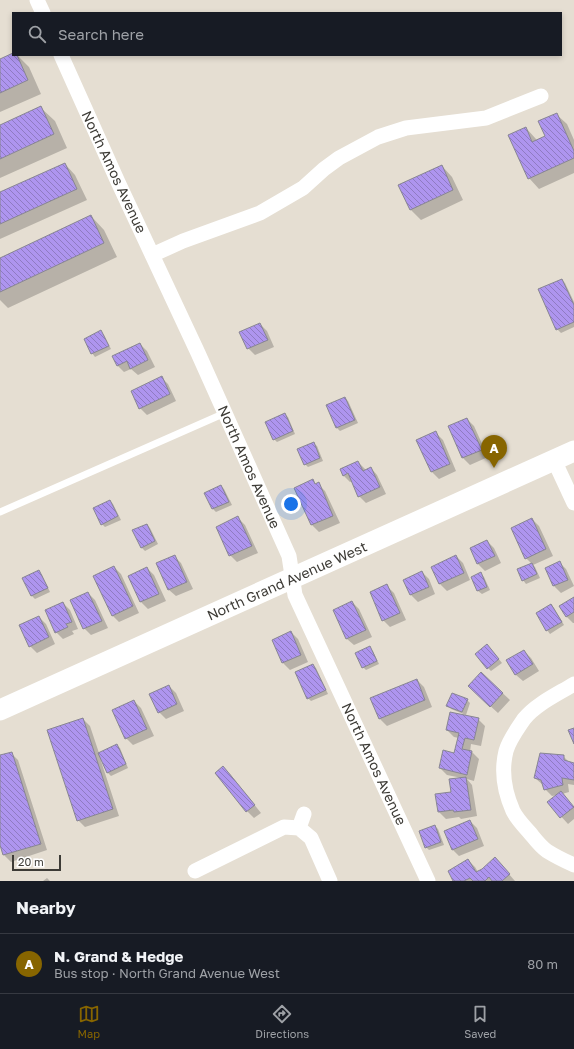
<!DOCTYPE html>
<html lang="en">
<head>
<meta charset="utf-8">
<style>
	body { margin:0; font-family:"Golos Text",sans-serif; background:#20242c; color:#f1f3f6 }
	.scale { position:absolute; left:12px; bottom:10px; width:49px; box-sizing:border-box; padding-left:4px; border:2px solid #3d3b36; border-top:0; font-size:11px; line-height:14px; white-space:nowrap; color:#3d3b36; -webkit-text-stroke:3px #fff; paint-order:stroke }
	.you { position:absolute; left:291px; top:504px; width:14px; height:14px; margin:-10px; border:3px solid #fff; border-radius:50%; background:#1a73e8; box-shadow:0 0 0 6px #1a73e833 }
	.badge { display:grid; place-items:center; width:26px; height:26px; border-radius:50%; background:#876500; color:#fff; font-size:13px; font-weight:700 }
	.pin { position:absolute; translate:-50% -33px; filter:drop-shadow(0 1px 2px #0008) }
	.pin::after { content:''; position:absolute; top:21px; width:14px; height:12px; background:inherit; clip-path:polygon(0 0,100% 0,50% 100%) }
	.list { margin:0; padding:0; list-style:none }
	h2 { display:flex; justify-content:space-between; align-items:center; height:52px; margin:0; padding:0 16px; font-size:17px }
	h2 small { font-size:13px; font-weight:400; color:#9ea1a6 }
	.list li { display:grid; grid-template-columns:26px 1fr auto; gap:12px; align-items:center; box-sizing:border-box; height:60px; padding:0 16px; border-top:1px solid #363941 }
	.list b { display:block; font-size:15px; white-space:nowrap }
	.list p { margin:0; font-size:13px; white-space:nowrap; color:#9ea1a6 }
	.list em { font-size:13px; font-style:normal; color:#9ea1a6 }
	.icon { flex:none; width:22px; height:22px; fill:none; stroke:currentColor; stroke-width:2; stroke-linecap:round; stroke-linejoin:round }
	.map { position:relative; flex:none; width:574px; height:881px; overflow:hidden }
	.search { position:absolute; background:#171b24; box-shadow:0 2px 6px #0003; left:12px; right:12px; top:12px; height:44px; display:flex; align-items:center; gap:10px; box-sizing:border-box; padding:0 14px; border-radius:0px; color:#9ea1a6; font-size:15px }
	.sheet { height:112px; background:#171b24 }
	nav { display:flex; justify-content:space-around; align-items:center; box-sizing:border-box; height:56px; border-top:1px solid #363941; background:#171b24; font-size:11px; color:#9ea1a6 }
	nav a { display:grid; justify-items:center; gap:2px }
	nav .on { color:#876500 }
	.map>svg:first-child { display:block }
	.shadow { fill:#0003 }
	.building { fill:url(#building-back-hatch); stroke:#888692 }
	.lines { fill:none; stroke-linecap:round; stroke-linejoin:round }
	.service { stroke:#fff; stroke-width:7 }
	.minor { stroke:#fff; stroke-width:15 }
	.secondary { stroke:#fff; stroke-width:21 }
	.labels { text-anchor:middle; stroke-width:3; stroke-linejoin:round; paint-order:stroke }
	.street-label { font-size:14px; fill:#3d3b36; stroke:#fff }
</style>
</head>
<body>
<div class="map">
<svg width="574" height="881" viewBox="0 0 574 881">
	<defs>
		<pattern id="building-back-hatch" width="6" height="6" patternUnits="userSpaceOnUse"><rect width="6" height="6" fill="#ae95ef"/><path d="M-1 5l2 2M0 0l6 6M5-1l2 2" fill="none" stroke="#8f7bc2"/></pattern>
	</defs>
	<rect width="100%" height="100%" fill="#e5ded2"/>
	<path class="shadow" d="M13,54V55H17L29,67L41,94L0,112V60Z
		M41,108L55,121L67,148L0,178V126Z
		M556,114L567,124L574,140V173L539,189L529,178L526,128L536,139L537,141L546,136Z
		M65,164L75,175L87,200L0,239V194Z
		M442,166L452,177L463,200L421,220L410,209Z
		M91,216L104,230L117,257L8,308L0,300V259Z
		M562,280L565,283L574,302V327L561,333L557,329Z
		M260,324L267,331L274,347L255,355L248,348Z
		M101,332L104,335L111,349L95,357L92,353Z
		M140,344L147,351L155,367L138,375L131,369L124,372L117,365Z
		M161,377L168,384L176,401L147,415L140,408Z
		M345,398L348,401L358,423L340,431L337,428L328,406Z
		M284,414L288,417L295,434L277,442L274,439Z
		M467,419L474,426L488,457L470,465L463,458L449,427Z
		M436,433L443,440L456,471L439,479L432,472Z
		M313,443L317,446L323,461L308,467L305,464Z
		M358,462L366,470L371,468L377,475L386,494L366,503L359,496L353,481L350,482L343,475Z
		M312,481L316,485L318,484L325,491L340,523L319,532L312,525L296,488Z
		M221,486L224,489L232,505L216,512L213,509L206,493Z
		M110,501L113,504L121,520L105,527L102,524Z
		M238,518L245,525L258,553L237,562L230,555Z
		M532,519L539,526L553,556L533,565L535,567L540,578L526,584L523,580L532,564L526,558Z
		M147,525L150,528L158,544L145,551L141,547Z
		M487,541L494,548L501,563L485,571L478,564L471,549Z
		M174,556L181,563L193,589L176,596L169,590Z
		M456,556L463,563L470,580L447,591L440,584L432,568Z
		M559,562L566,569L574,586L561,593L554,586L546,568Z
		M114,567L121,574L139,613L119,622L112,615Z
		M147,568L154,575L166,601L148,609L141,602L130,576Z
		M39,572L42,575L50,592L35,599L32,596Z
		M422,572L429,579L435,594L418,602L411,595Z
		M480,573L484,577L490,590L482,594L478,591L472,577Z
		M387,586L394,593L406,620L390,627L383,620Z
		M88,593L95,600L108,628L91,635L84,628Z
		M574,598V623H573L566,616Z
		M352,602L359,609L372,637L354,645L347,639L334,611Z
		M63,603L70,610L78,629L72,631L74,634L63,639L56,632Z
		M551,605L554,608L564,625L550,634L547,630Z
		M39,617L46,624L55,644L37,653L30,646Z
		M291,632L298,639L308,662L290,670L283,663L273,640Z
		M370,648L373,651L379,664L366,670L363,667Z
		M490,648L502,663L491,671L488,668Z
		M524,651L531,658L539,671L523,681L516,675L508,661Z
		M313,665L316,668L328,694L311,701L308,698Z
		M482,674L510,700L498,713L476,693Z
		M417,680L424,687L432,707L387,726L380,719Z
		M169,686L176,693L184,711L166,719L159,712Z
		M467,700L470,703L466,715L451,709L448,705Z
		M134,701L141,708L154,736L133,745L126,738Z
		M83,719L90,726L99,753L116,745L120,748L128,768L111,776L108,773L102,760L101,761L119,816L85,827L78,820Z
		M478,719L485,726L481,746L471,744L470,752H472L479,759L474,781L467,779L472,785L477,816L461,819L459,817L446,819L439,812L462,778L447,775L440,768L455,754L459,738L454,737L447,730Z
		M11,753L18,760L47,850L11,862L4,855L0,842V756Z
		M563,756L570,763L574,764V785L568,784L569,792L562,794L574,807V819L568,824L548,802L557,795L552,796L545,789L543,785L535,778Z
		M223,767L230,774L261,813L254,818L247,811L216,773Z
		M470,821L477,828L484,846L459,856L452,849Z
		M435,826L438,829L444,845L429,850L426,847Z
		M468,860L475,867L478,872L501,865L515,881H455Z
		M47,878L50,881H43Z"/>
	<path class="building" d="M13,53V55H17L28,80L0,93V59Z
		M41,106L54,134L0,159V125Z
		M557,113L574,151V158L528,179L508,135L526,127L532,142L545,136L538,121Z
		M65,163L77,189L0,224V192Z
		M442,165L453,190L410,210L398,185Z
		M91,215L104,243L0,292V258Z
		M562,279L574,305V322L556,330L538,289Z
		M260,323L268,340L247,349L239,332Z
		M101,330L109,346L91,354L84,339Z
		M140,343L148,360L130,369L127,361L117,366L112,356Z
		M162,376L170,394L139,409L131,391Z
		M345,397L355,420L336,428L326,405Z
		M285,413L293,431L273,440L265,422Z
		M467,418L482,450L462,458L448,426Z
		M436,431L450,464L431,472L416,440Z
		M314,442L320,458L304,465L297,449Z
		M358,461L363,471L371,467L380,487L358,497L348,473L343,476L340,469Z
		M313,479L315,484L319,482L333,516L311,525L294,488Z
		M221,485L229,502L212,509L204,493Z
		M110,500L118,516L101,525L93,508Z
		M238,516L252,546L229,556L216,527Z
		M532,518L546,549L525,559L511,528Z
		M147,524L155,541L141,548L132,530Z
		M487,540L495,556L477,564L470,548Z
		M175,555L187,582L168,590L156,563Z
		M456,555L464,573L439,584L431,567Z
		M560,561L568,580L553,586L545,568Z
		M532,563L537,574L522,581L517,569Z
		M114,566L133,606L112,616L93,576Z
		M147,567L159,594L140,602L128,576Z
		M39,570L48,588L31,596L22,578Z
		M422,571L429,587L410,595L403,580Z
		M481,572L487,587L477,591L471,577Z
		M387,584L400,613L382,621L370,592Z
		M88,592L102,621L83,629L70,600Z
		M574,597V612L566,617L559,606Z
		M352,601L366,630L346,639L333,610Z
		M63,602L72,622L66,624L68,627L55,633L45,610Z
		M551,604L562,622L546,631L536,613Z
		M39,616L49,637L29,647L19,625Z
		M291,631L301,655L282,663L272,640Z
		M487,644L499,659L487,669L475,654Z
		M370,646L377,661L362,668L355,653Z
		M524,650L533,664L515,675L506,660Z
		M313,664L326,690L307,699L295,672Z
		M481,672L503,693L490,707L468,686Z
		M417,679L425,700L379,719L370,698Z
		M169,685L177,704L158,713L149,694Z
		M452,693L468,699L462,712L446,706Z
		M134,700L147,729L125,739L112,710Z
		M450,712L479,718L474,740L465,738L462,749L472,751L467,775L439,768L443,750L454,753L459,733L446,730Z
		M83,718L113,809L77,821L47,730Z
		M574,728V744L568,730Z
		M117,744L126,764L107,773L98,753Z
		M12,752L41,844L3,855L0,845V755Z
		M540,753L564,755V760L574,763V780L562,778L563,785L544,790L541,780L534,778Z
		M223,766L255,805L246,812L215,773Z
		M466,777L471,810L454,812L453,810L438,812L435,794L451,792L449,779Z
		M561,791L574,807L560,818L547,802Z
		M470,820L478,839L452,850L444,831Z
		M435,825L441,842L425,848L419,831Z
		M495,857L510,874L502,881H492L489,877L485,881H473L470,878L464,881H453L448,871L468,859L476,872L482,869Z"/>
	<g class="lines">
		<path class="service" d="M0,512L225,413"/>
		<path class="minor" d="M37,0L43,13
			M61,55L118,182L198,353L289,556L295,595L428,881
			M152,255L183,241L260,213L303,188L324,169L339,158L378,137L406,128L486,118L541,96
			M554,460L574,503
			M574,684C558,694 536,704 524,719C518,728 509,740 506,751C501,771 505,793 513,811C517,819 524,826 530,833C535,839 540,846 547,851C555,856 565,861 574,865
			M299,828L311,838L330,881
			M299,828L304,814
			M195,871L284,827L299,828"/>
		<path class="secondary" d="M0,710L574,451"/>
	</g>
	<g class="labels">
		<g class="street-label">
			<text transform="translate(114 172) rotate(65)" y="5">North Amos Avenue</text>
			<text transform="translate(249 467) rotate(66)" y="5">North Amos Avenue</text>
			<text transform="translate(287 581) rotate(-24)" y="5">North Grand Avenue West</text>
			<text transform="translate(374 764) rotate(65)" y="5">North Amos Avenue</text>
		</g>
	</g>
</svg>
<div class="scale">20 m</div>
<div class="you"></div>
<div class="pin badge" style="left:494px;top:468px">A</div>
<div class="search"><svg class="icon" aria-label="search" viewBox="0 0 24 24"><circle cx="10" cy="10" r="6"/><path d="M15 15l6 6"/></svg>Search here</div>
</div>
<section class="sheet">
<h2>Nearby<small></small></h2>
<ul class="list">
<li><span class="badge">A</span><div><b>N. Grand &amp; Hedge</b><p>Bus stop · North Grand Avenue West</p></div><em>80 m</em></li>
</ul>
</section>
<nav>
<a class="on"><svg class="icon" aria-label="map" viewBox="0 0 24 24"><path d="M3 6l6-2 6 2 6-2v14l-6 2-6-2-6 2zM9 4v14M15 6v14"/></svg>Map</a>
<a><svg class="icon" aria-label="directions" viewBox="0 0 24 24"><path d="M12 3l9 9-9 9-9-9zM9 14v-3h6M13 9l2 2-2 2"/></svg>Directions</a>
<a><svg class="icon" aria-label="saved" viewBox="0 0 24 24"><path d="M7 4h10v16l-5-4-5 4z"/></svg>Saved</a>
</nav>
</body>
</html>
